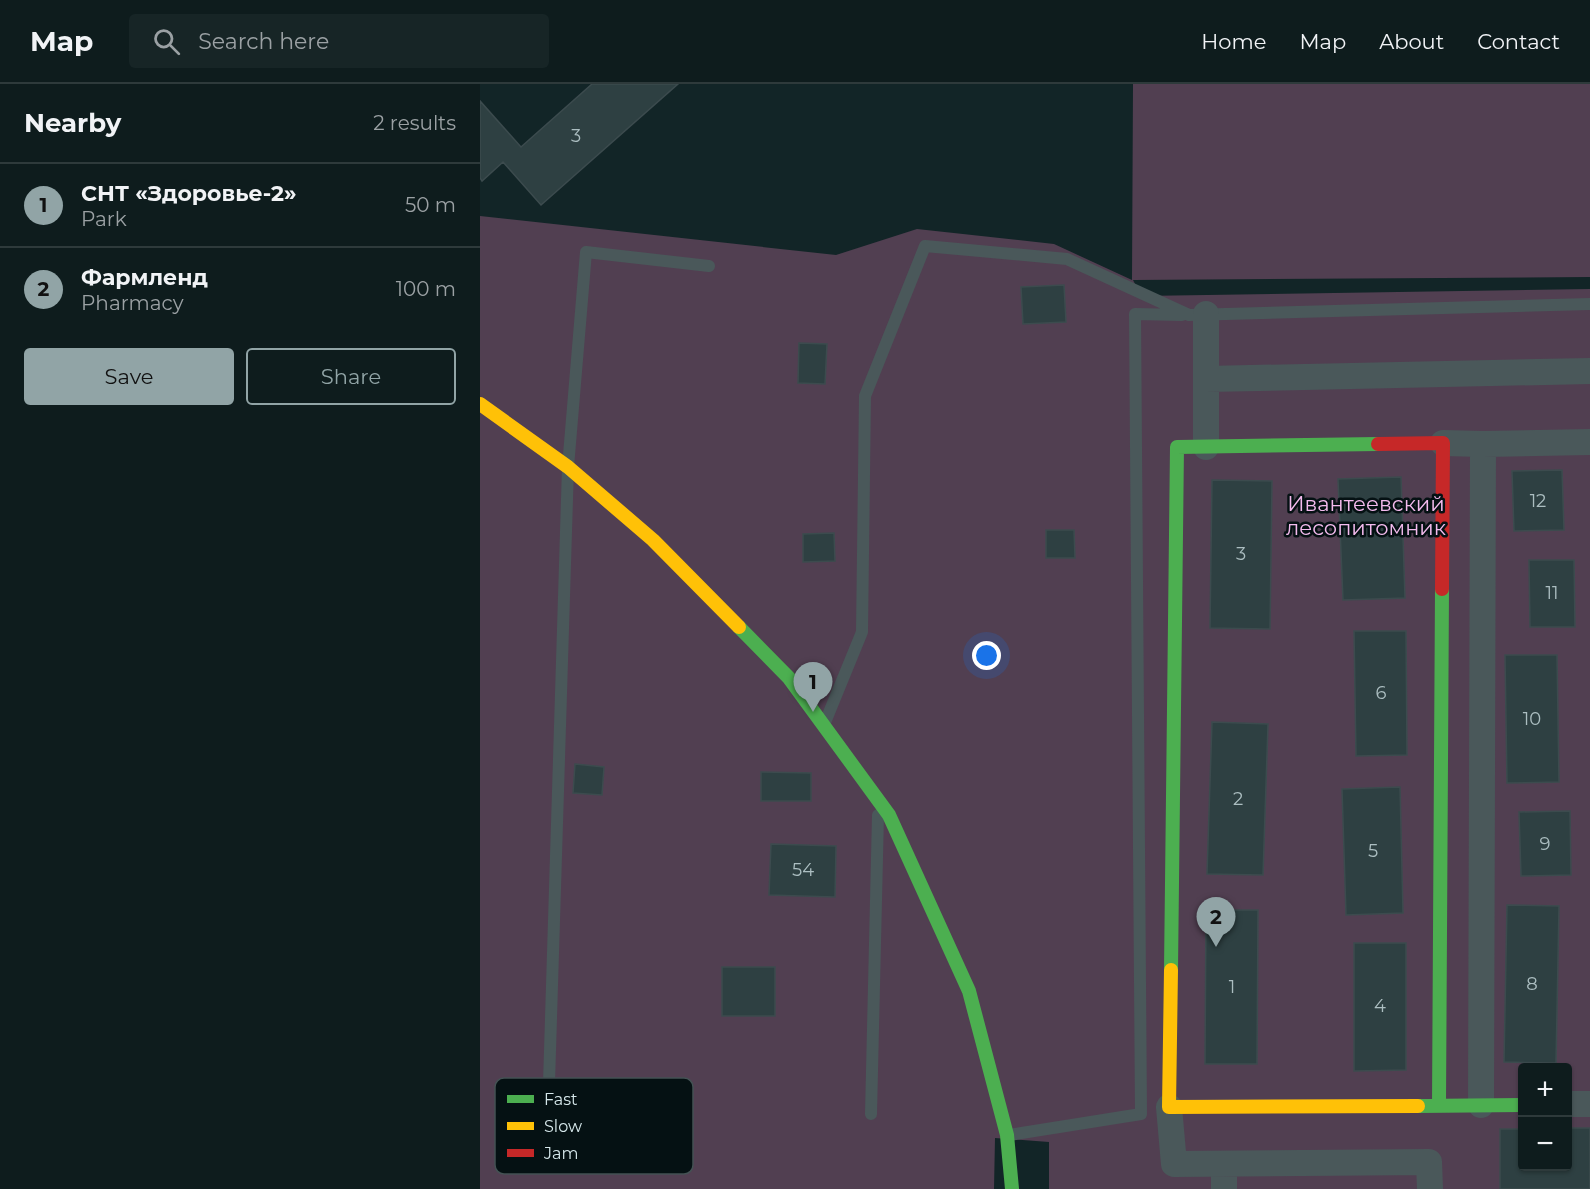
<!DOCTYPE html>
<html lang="en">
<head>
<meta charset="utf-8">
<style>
	body { margin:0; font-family:Montserrat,sans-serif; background:#172526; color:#f1f3f6 }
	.controls { position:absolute; right:18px; bottom:18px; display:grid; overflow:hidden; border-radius:6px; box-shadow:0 2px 4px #0004 }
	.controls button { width:54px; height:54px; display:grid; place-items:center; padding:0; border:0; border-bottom:2px solid #2e3a3b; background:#0e1c1d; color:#f1f3f6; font:30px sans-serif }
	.you { position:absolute; left:507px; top:572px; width:21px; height:21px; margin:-15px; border:4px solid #fff; border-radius:50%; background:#1a73e8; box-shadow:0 0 0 9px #1a73e833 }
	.badge { display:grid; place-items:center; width:39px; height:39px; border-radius:50%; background:#91a4a6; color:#111; font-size:20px; font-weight:700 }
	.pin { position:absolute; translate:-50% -50px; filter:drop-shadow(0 2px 3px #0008) }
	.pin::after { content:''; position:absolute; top:32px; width:21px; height:18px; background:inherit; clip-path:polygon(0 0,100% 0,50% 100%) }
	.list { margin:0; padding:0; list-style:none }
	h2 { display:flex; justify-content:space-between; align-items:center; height:78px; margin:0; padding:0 24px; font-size:26px }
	h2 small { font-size:20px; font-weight:400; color:#9ba1a4 }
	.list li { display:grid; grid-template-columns:39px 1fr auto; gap:18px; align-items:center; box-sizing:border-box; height:84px; padding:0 24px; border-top:2px solid #2e3a3b }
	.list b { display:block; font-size:22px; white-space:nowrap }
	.list p { margin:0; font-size:20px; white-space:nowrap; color:#9ba1a4 }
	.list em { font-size:20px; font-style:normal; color:#9ba1a4 }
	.actions { display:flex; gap:12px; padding:18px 24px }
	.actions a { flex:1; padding:14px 0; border:2px solid #91a4a6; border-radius:6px; text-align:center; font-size:21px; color:#91a4a6 }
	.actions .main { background:#91a4a6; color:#111 }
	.icon { flex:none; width:33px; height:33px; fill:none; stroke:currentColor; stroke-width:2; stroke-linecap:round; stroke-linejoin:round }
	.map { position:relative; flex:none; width:1110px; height:1105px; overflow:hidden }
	header { display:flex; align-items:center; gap:36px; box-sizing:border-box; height:84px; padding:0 30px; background:#0e1c1d; border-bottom:2px solid #2e3a3b }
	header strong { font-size:28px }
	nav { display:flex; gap:33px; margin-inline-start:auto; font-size:21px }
	.search { width:420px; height:54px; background:#172526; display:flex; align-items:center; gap:15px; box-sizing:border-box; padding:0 21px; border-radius:6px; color:#9ba1a4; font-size:22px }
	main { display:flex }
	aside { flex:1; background:#0e1c1d }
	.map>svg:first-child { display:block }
	.green { fill:#513f51; fill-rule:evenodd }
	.building { fill:#2e4042; stroke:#3c4b4e; stroke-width:1.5 }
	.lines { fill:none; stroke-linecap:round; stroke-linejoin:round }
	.lane { stroke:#4a585a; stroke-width:12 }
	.street { stroke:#4a585a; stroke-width:26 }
	.fast { stroke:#4caf50; stroke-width:14 }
	.slow { stroke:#ffc107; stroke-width:14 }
	.jam { stroke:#c62828; stroke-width:14 }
	.labels { text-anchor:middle; stroke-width:5; stroke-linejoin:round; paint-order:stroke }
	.number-label { font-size:18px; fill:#acbec1 }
	.park-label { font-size:21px; fill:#f4bbee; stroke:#051113 }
	.key { fill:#051113; stroke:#445254; stroke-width:1.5 }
	.key-label { font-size:16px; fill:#d6e8eb }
</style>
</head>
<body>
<header>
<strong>Map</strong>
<div class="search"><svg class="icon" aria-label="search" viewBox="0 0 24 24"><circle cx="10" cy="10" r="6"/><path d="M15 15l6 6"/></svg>Search here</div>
<nav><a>Home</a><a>Map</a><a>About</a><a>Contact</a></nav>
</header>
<main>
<aside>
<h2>Nearby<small>2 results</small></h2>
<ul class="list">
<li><span class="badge">1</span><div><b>СНТ «Здоровье-2»</b><p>Park</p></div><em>50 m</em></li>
<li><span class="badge">2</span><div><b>Фармленд</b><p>Pharmacy</p></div><em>100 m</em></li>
</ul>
<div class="actions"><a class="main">Save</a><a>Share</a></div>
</aside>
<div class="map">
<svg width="1110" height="1105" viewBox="0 0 1110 1105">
	<rect width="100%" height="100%" fill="#122527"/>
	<path class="green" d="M653,0H1110V193L653,196L661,212L1110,205V1105H569V1058L515,1054L514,1105H0V132L356,171L437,145L574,160L652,196ZM1042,984H1088V1082H1042Z"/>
	<path class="building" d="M112,0H198L61,121L23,78L2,97L0,94V17L41,63Z
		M584,201L586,238L543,240L541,203Z
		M319,259L347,260L345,300L318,299Z
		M1082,386L1084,446L1034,447L1032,387Z
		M921,393L925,514L863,516L858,395Z
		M732,396L792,397L790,545L730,544Z
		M566,446H594L595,474H566Z
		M354,449L355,477L323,478V450Z
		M1049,476H1094L1095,543H1050Z
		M874,547H926L927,671L876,672Z
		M1025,571H1077L1079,698L1027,699Z
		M732,638L788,640L783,791L727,790Z
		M95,680L124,683L122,711L93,709Z
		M281,688L331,689V717H281Z
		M920,703L923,829L866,831L862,705Z
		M1090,727L1091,791L1041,792L1039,728Z
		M291,760L356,762L355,813L289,811Z
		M1027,821L1079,822L1076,979L1024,978Z
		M726,826H778L777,980H725Z
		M874,859H926V986L874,987Z
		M242,883H295V932H242Z
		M1088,1044H1110V1105H1020V1045H1042V1082H1088Z"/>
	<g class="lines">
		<path class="lane" d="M346,636L382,548L385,312L445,162L587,175L709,231L1110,220
			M69,999L88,383L106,168L229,182
			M391,1030L398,731
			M529,1051L661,1030L655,230L702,231"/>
		<path class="street" d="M726,230V363
			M726,295L1110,287
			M963,359L1003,360L1001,1021
			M1003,360L1110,358
			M1088,1020H1110
			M689,1023L694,1080L949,1078L950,1105
			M744,1080V1105"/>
		<path class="fast" d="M259,543L309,594L409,731L489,907L527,1051L532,1105
			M691,886L697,363L898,360
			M959,1021L962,505
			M938,1022L1042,1021"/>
		<path class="slow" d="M0,320L88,383L173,456L259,543
			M691,886L689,1023L938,1022"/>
		<path class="jam" d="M898,360L963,359L962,505"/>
	</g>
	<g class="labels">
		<g class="number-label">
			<text x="96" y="58">3</text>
			<text x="1058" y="423">12</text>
			<text x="761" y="476">3</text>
			<text x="1072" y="515">11</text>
			<text x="901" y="615">6</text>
			<text x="1052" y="641">10</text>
			<text x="758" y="721">2</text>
			<text x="1065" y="766">9</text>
			<text x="893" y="773">5</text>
			<text x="323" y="792">54</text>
			<text x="1052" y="906">8</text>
			<text x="752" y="909">1</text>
			<text x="900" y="928">4</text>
		</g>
		<g class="park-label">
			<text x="886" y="427">Ивантеевский<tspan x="886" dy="24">лесопитомник</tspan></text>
		</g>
	</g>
	<rect x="15" y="994" width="198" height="96" rx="9" class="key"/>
	<rect x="27" y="1011" width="27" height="8" fill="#4caf50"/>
	<rect x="27" y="1038" width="27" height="8" fill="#ffc107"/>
	<rect x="27" y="1065" width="27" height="8" fill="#c62828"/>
	<g class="key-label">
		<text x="64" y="1021">Fast</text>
		<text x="64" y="1048">Slow</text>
		<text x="64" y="1075">Jam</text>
	</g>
</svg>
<div class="controls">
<button>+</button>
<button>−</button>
</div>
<div class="you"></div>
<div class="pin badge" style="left:333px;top:628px">1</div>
<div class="pin badge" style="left:736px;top:863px">2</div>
</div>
</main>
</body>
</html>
